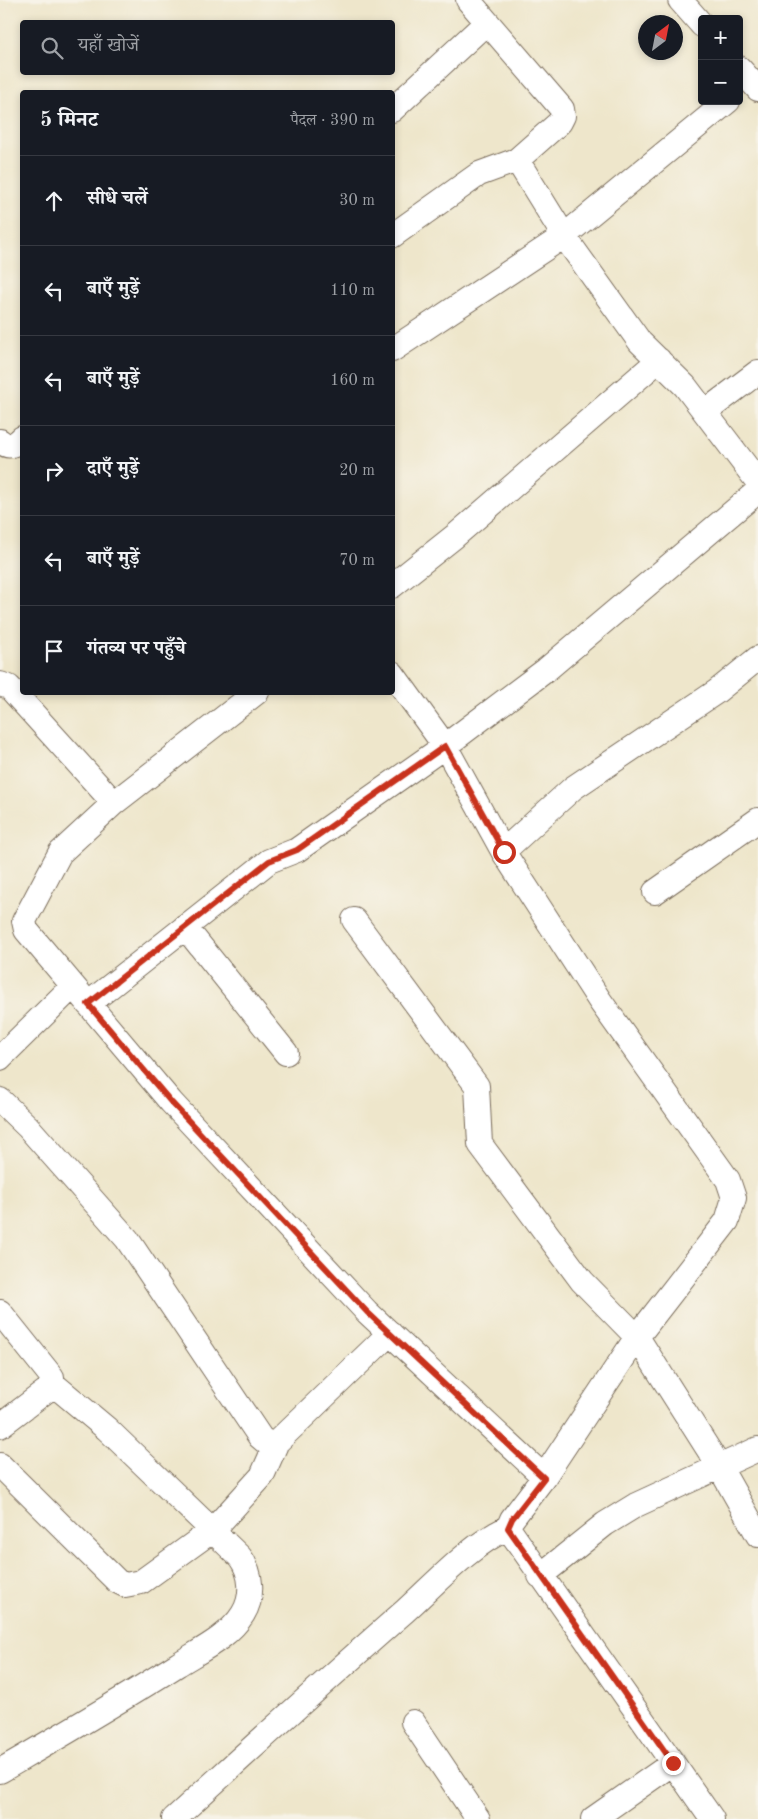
<!DOCTYPE html>
<html lang="hi">
<head>
<meta charset="utf-8">
<style>
	body { margin:0; font-family:"Old Standard TT","Noto Serif Devanagari",serif; background:#20242c; color:#f1f3f6 }
	.controls { position:absolute; right:15px; top:15px; display:grid; overflow:hidden; border-radius:5px; box-shadow:0 2px 8px #0003 }
	.controls button { width:45px; height:45px; display:grid; place-items:center; padding:0; border:0; border-bottom:1px solid #363941; background:#171b24; color:#f1f3f6; font:25px sans-serif }
	.compass { position:absolute; left:638px; top:15px; width:45px; height:45px; border-radius:50%; background:#171b24; box-shadow:0 2px 8px #0003; rotate:32deg }
	.stop { position:absolute; width:15px; height:15px; margin:-11px; border:4px solid #c8321e; border-radius:50%; background:#fff }
	.stop.end { background:#c8321e; border-color:#fff; box-shadow:0 1px 5px #0008 }
	.list { margin:0; padding:0; list-style:none }
	h2 { display:flex; justify-content:space-between; align-items:center; height:65px; margin:0; padding:0 20px; font-size:21px }
	h2 small { font-size:16px; font-weight:400; color:#9ea1a6 }
	.list li { display:grid; grid-template-columns:32px 1fr auto; gap:15px; align-items:center; box-sizing:border-box; height:90px; padding:0 20px; border-top:1px solid #363941 }
	.list b { display:block; font-size:19px; white-space:nowrap }
	.list em { font-size:16px; font-style:normal; color:#9ea1a6 }
	.icon { flex:none; width:28px; height:28px; fill:none; stroke:currentColor; stroke-width:2; stroke-linecap:round; stroke-linejoin:round }
	.map { position:relative; flex:none; width:758px; height:1819px; overflow:hidden }
	.search { position:absolute; background:#171b24; box-shadow:0 2px 8px #0003; left:20px; top:20px; width:375px; height:55px; display:flex; align-items:center; gap:12px; box-sizing:border-box; padding:0 18px; border-radius:5px; color:#9ea1a6; font-size:19px }
	.panel { position:absolute; background:#171b24; box-shadow:0 2px 8px #0003; left:20px; top:90px; width:375px; height:605px; border-radius:5px }
	.map>svg:first-child { display:block }
	.lines { fill:none; stroke-linecap:round; stroke-linejoin:round }
	.minor-casing { stroke:#7a6c5b; stroke-width:26 }
	.minor { stroke:#fff; stroke-width:24 }
	.route { stroke:#c8321e; stroke-width:6 }
</style>
</head>
<body>
<div class="map">
<svg width="758" height="1819" viewBox="0 0 758 1819">
	<rect width="100%" height="100%" fill="#f7f3e8"/>
	<filter id="ink" filterUnits="userSpaceOnUse"><feTurbulence type="fractalNoise" baseFrequency=".02" numOctaves="2"/><feDisplacementMap in="SourceGraphic" scale="10" xChannelSelector="R" yChannelSelector="G"/><feConvolveMatrix kernelMatrix="1 2 1 2 8 2 1 2 1" color-interpolation-filters="sRGB"/></filter>
	<filter id="wash" filterUnits="userSpaceOnUse"><feTurbulence type="fractalNoise" baseFrequency=".0096" numOctaves="4" result="noise"/><feDisplacementMap in="SourceGraphic" scale="20" xChannelSelector="R" yChannelSelector="G"/><feGaussianBlur stdDeviation="1.12" result="paint"/><feColorMatrix in="noise" values="0 0 0 0 0 0 0 0 0 0 0 0 0 0 0 0 0 1.4 0 .05"/><feComposite in="paint" operator="in"/></filter>
	<g filter="url(#wash)">
		<rect width="100%" height="100%" fill="#eee6cb"/>
	</g>
	<g filter="url(#ink)">
		<g class="lines">
			<defs>
				<path id="minor" d="M468,0L562,109L563,116L560,122L517,160L564,236L640,342L685,386L758,482
					M680,0L702,25
					M739,68L758,89
					M392,110L487,22
					M392,236L479,174L517,160
					M392,350L564,236L728,101
					M705,412L758,372
					M0,441C9,449 15,445 22,438
					M392,586L455,536L659,360
					M392,673L445,746L504,853
					M0,684L9,687L114,803
					M257,692L114,803L60,853L24,921L26,930L171,1102L367,1312L544,1477L512,1519L508,1528L712,1819
					M655,892L758,820
					M354,920L477,1086L480,1144L582,1281L637,1337L719,1466L758,1535
					M185,927L286,1053
					M88,1004L269,861L297,850L445,746L546,670L758,491
					M0,1058L73,986
					M0,1100L28,1127L127,1239L260,1437L267,1443L277,1442L390,1333
					M0,1312L52,1377L50,1388L0,1426
					M0,1465L117,1581L125,1585L141,1582L213,1530L262,1476L277,1442
					M544,1477L637,1337L727,1221L734,1198L728,1180L600,1001L504,853L507,848L573,788L716,692L758,658
					M540,1576L605,1524L636,1505L758,1449
					M413,1722L478,1819
					M0,1771C60,1736 119,1702 177,1665C199,1651 229,1637 243,1614C254,1596 252,1573 240,1557L107,1429L52,1383
					M174,1819C251,1749 327,1679 405,1611C435,1584 471,1544 508,1528
					M593,1819L673,1763"/>
			</defs>
			<use href="#minor" class="minor-casing"/>
			<use href="#minor" class="minor"/>
		</g>
	</g>
	<g class="lines" filter="url(#ink)">
		<path class="route" d="M504,852L445,746L297,850L269,861L88,1004L171,1102L367,1312L544,1478L512,1519L508,1528L673,1763"/>
	</g>
</svg>
<div class="controls">
<button>+</button>
<button>−</button>
</div>
<svg class="compass" viewBox="-18 -18 36 36"><path d="M0-13l5 13h-10z" fill="#e53935"/><path d="M0 13l5-13h-10z" fill="#9ea1a6"/></svg>
<div class="stop" style="left:504px;top:852px"></div>
<div class="stop end" style="left:673px;top:1763px"></div>
<div class="search"><svg class="icon" aria-label="search" viewBox="0 0 24 24"><circle cx="10" cy="10" r="6"/><path d="M15 15l6 6"/></svg>यहाँ खोजें</div>
<section class="panel">
<h2>5 मिनट<small>पैदल · 390 m</small></h2>
<ul class="list">
<li><svg class="icon" aria-label="ahead" viewBox="0 0 24 24"><path d="M12 20V5M6 11l6-6 6 6"/></svg><div><b>सीधे चलें</b></div><em>30 m</em></li>
<li><svg class="icon" aria-label="left" viewBox="0 0 24 24"><path d="M17 20v-9H6M10 6l-5 5 5 5"/></svg><div><b>बाएँ मुड़ें</b></div><em>110 m</em></li>
<li><svg class="icon" aria-label="left" viewBox="0 0 24 24"><path d="M17 20v-9H6M10 6l-5 5 5 5"/></svg><div><b>बाएँ मुड़ें</b></div><em>160 m</em></li>
<li><svg class="icon" aria-label="right" viewBox="0 0 24 24"><path d="M7 20v-9h11M14 6l5 5-5 5"/></svg><div><b>दाएँ मुड़ें</b></div><em>20 m</em></li>
<li><svg class="icon" aria-label="left" viewBox="0 0 24 24"><path d="M17 20v-9H6M10 6l-5 5 5 5"/></svg><div><b>बाएँ मुड़ें</b></div><em>70 m</em></li>
<li><svg class="icon" aria-label="arrive" viewBox="0 0 24 24"><path d="M6 21V4h12l-3 4 3 4H6"/></svg><div><b>गंतव्य पर पहुँचे</b></div></li>
</ul>
</section>
</div>
</body>
</html>
